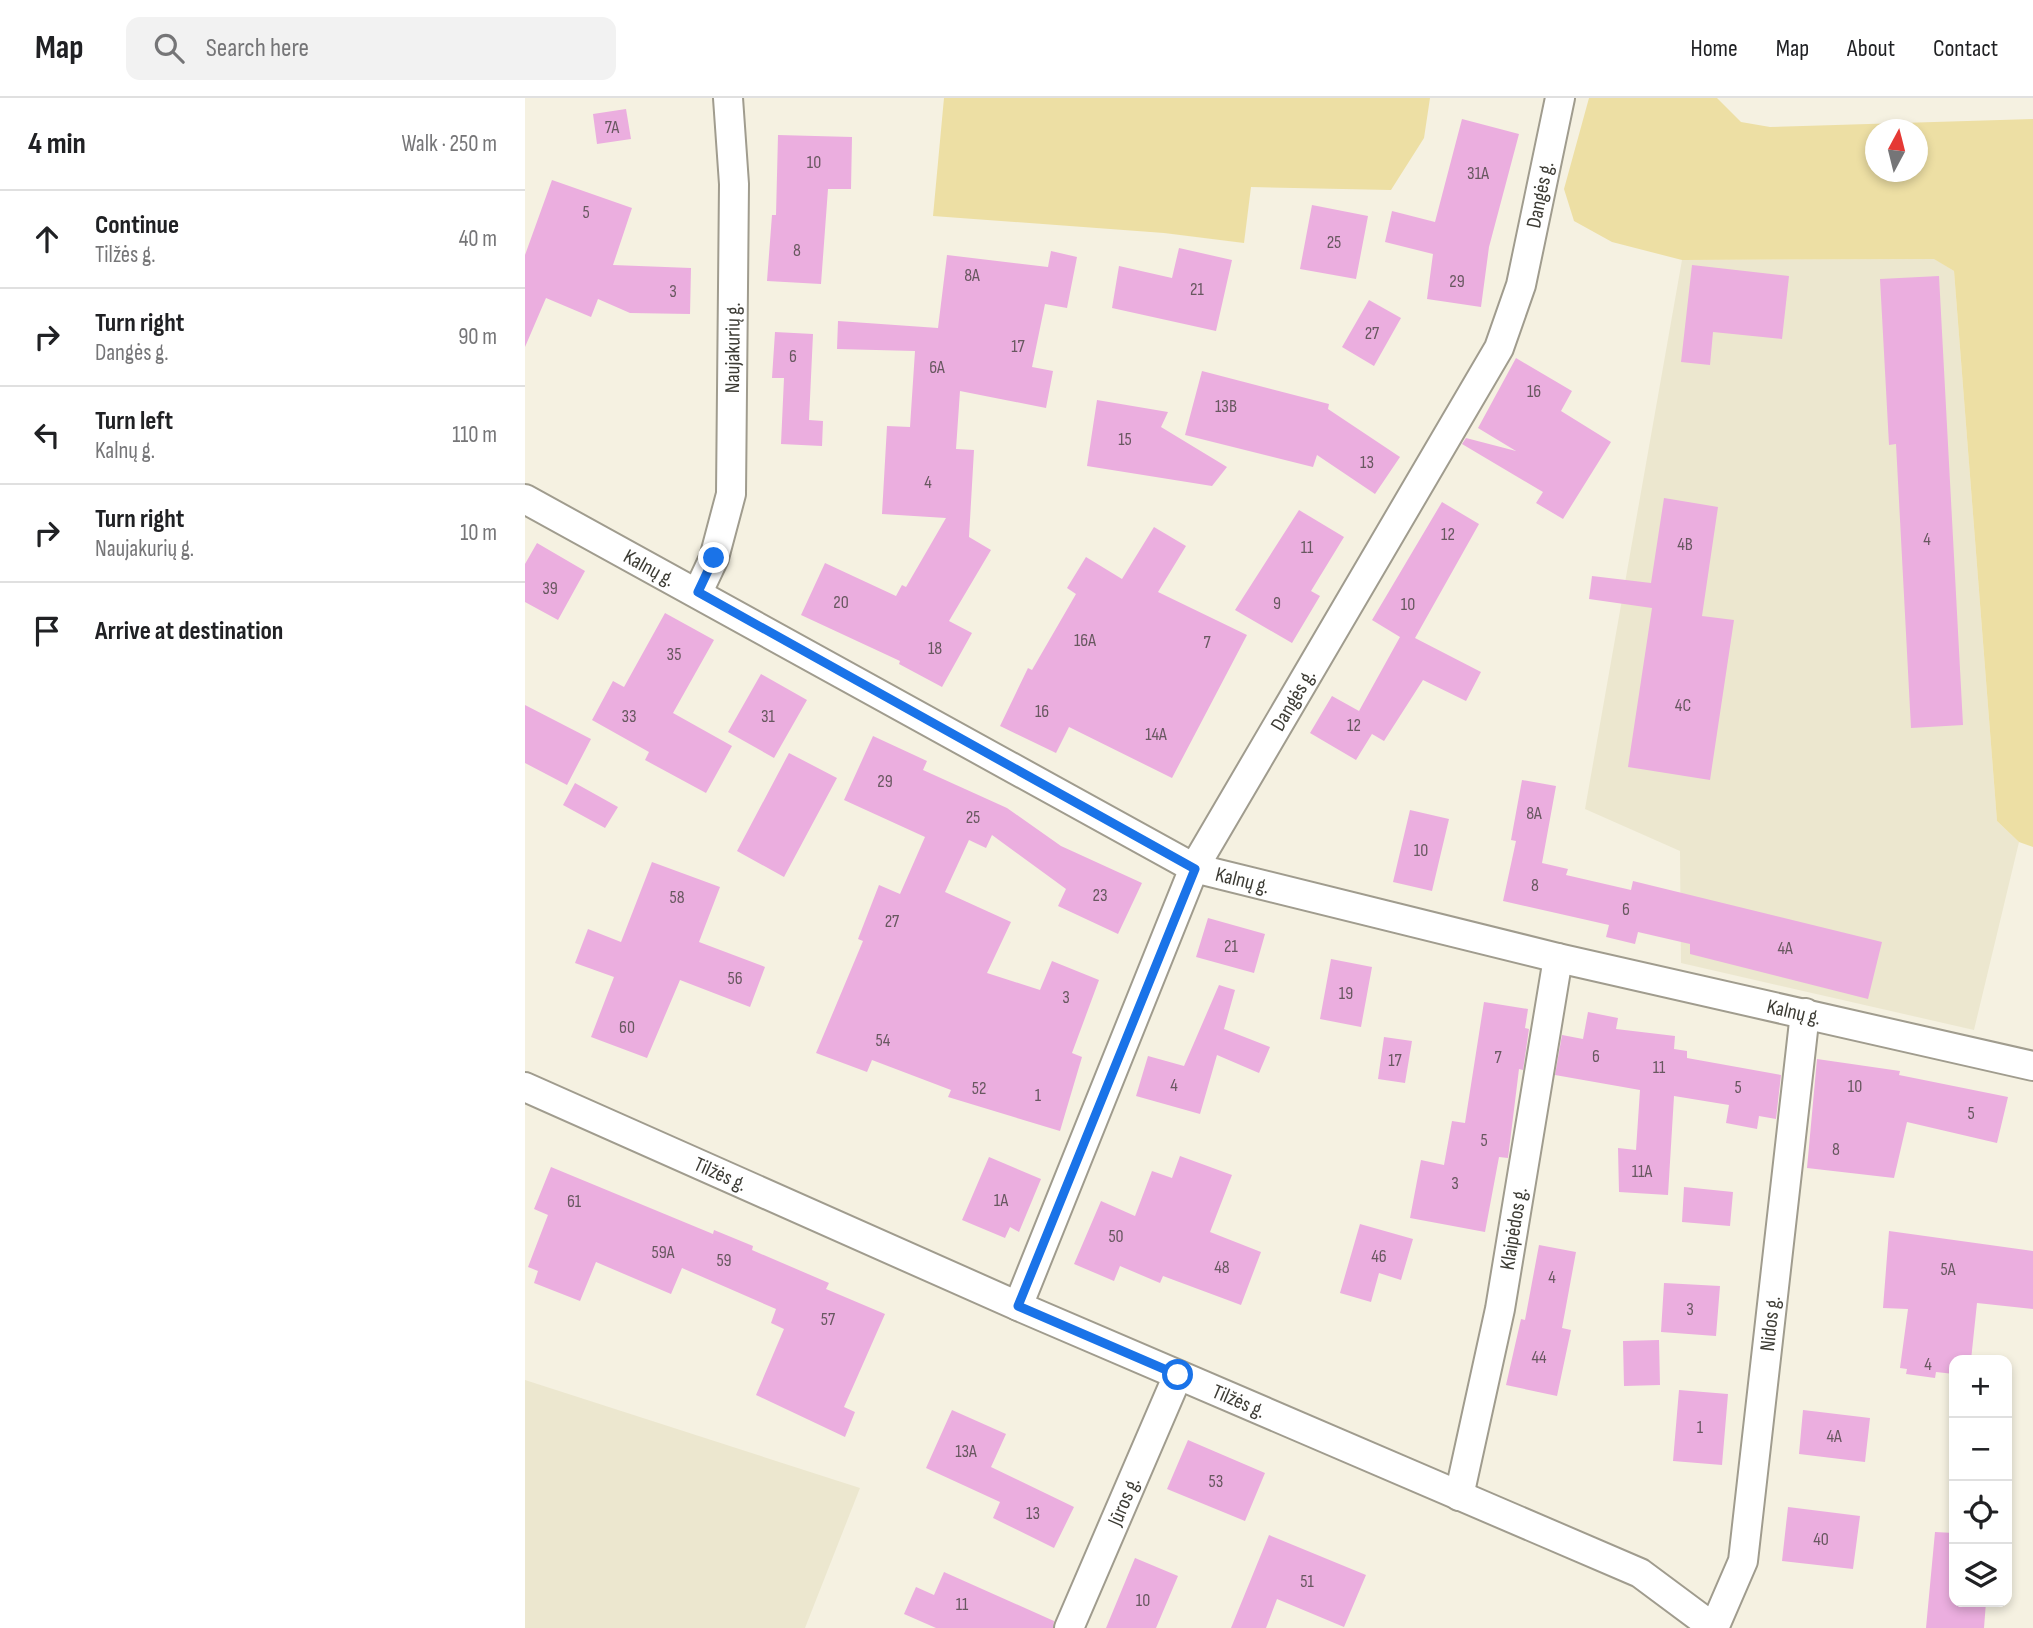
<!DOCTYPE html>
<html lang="en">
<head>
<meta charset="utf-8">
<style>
	body { margin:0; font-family:"Sofia Sans Condensed",sans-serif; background:#f2f2f2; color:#202124 }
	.controls { position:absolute; right:21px; bottom:21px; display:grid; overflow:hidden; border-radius:14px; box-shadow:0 4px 10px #0003 }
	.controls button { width:63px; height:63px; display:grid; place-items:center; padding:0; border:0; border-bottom:2px solid #e0e0e0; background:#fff; color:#202124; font:35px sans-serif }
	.compass { position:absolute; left:1340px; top:21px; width:63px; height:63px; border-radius:50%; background:#fff; box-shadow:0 4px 10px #0003; rotate:7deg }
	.stop { position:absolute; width:21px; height:21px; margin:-16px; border:5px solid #1a73e8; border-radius:50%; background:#fff }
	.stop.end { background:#1a73e8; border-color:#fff; box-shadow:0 2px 7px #0008 }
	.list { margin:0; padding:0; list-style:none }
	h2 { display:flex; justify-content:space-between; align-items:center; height:91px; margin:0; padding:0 28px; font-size:30px }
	h2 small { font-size:23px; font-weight:400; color:#757577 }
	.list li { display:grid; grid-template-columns:46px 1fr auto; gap:21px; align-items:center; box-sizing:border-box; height:98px; padding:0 28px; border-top:2px solid #e0e0e0 }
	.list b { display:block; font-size:26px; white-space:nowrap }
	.list p { margin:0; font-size:23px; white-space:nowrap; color:#757577 }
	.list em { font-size:23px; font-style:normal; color:#757577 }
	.icon { flex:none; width:38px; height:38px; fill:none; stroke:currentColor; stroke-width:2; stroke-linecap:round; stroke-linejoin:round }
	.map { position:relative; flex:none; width:1508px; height:1530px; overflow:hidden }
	header { display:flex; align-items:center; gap:42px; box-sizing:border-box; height:98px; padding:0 35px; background:#fff; border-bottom:2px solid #e0e0e0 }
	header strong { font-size:33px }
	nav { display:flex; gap:38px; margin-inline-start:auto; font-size:24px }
	.search { width:490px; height:63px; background:#f2f2f2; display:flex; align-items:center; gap:18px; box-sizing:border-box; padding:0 24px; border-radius:14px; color:#757577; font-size:26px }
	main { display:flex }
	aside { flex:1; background:#fff }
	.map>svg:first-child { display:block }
	.built { fill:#ece7cf }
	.green { fill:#eddfa4; fill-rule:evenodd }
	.building { fill:#ebaedf }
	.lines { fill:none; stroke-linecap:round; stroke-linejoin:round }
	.minor-casing { stroke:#a09c8e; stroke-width:32 }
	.minor { stroke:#fff; stroke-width:28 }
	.route { stroke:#1a73e8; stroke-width:9 }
	.labels { text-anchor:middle; stroke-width:7; stroke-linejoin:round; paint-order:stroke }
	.number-label { font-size:18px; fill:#685860 }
	.street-label { font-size:21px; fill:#3d3c35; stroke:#fff }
</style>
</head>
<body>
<header>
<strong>Map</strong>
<div class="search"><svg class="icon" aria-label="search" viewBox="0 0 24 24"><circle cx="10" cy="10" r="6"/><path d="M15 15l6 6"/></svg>Search here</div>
<nav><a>Home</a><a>Map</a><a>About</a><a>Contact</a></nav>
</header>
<main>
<aside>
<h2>4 min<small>Walk · 250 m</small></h2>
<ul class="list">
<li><svg class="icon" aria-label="ahead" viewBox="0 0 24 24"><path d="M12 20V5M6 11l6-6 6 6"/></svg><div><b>Continue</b><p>Tilžės g.</p></div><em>40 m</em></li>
<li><svg class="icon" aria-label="right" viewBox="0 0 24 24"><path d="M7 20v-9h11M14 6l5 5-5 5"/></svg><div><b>Turn right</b><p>Dangės g.</p></div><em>90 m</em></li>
<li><svg class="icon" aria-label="left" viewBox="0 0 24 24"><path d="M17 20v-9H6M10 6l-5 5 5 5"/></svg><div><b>Turn left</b><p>Kalnų g.</p></div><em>110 m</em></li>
<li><svg class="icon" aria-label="right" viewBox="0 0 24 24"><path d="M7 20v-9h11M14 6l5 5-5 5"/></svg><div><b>Turn right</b><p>Naujakurių g.</p></div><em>10 m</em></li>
<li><svg class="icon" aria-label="arrive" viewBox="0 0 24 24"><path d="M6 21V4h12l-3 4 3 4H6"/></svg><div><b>Arrive at destination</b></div></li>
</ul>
</aside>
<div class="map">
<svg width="1508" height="1530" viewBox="0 0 1508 1530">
	<rect width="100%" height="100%" fill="#f5f1e1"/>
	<path class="built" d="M1410,161L1429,173L1472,723L1494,744L1449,932L1156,865L1155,753L1060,711L1157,162Z
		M0,1282L335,1390L280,1530H0Z"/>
	<path class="green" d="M419,0H905L899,40L866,92L726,89L719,145L639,135L408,118Z
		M1064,0H1192L1216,24L1245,29L1508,21V749L1494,744L1472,723L1429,173L1409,161L1157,162L1087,144L1049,123L1039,91ZM1350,32H1392V74H1350Z"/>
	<path class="building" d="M101,11L106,41L72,46L68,16Z
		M937,21L994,36L964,149L956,209L902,201L908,156L860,144L867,113L910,124Z
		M253,37L327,39L326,91H303L296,186L242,183L247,117H251Z
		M27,82L107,110L88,167L166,170L165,216L105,215L73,201L66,219L21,200L0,249V157Z
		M787,107L843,118L831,181L775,171Z
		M654,150L707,162L691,233L587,210L594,168L647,180Z
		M526,153L552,159L542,210L520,206L507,269L528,273L521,310L435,293L431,351L449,352L444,439L466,452L424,523L447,535L417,589L374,566L375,563L276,517L300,465L371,498L377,487L381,489L421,420L357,416L362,328L385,329L390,253L312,251L313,223L413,230L422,157L523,169Z
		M1167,167L1264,178L1257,241L1188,234L1185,267L1156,264Z
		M1414,178L1438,627L1386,630L1371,346L1364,347L1355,181Z
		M844,202L876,220L849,268L817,249Z
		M250,234L288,236L284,322L298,323L297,348L256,346L259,280H247Z
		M991,260L1047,293L1036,313L1086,344L1038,421L1011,405L1018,394L937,346L941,340L991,353L953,330Z
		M677,273L804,306L803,311L875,359L850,396L792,357L788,369L660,337Z
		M572,302L643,314L636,329L702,369L687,388L562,368Z
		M1139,400L1193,409L1177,518L1209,522L1185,682L1103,669L1127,510L1064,501L1067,478L1126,485Z
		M917,404L954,426L890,540L956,574L941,603L898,582L859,643L847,636L831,662L785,635L807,598L834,613L875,539L847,522Z
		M774,412L819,439L786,493L795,498L767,545L710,512Z
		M629,429L661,448L633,494L722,537L647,680L544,629L531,655L475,628L503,570L507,572L551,496L542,490L561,459L597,481Z
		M12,445L60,473L33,522L0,504V466Z
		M140,515L189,542L148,615L207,648L181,695L120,662L124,654L67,622L88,583L99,589Z
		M236,576L282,602L249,660L203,634Z
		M0,607L66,641L42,687L0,665Z
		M348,638L402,663L398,672L482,710L536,748L617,785L593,836L533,808L541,791L467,737L461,750L444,742L420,794L486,824L462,875L515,892L527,863L574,882L547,955L557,959L535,1033L423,999L426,992L347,962L342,974L291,955L338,843L333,841L354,787L375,796L400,739L319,702Z
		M264,655L312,680L259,779L212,753Z
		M997,682L1031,688L1017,765L1043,771L1041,777L1106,792L1108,783L1357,844L1343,901L1165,856V846L1113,834L1110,846L1081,839L1084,827L978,803L991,743L986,742Z
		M50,685L93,709L80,730L38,707Z
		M885,712L924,721L907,793L868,784Z
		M127,764L195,789L174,844L240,869L225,909L155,882L122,960L66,939L89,879L50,865L63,831L96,844Z
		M683,820L740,836L729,875L671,859Z
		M806,861L847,869L836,929L795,921Z
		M694,887L710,892L699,931L745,949L734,975L692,957L675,1016L611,998L623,958L659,968Z
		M959,904L1003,911L1000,930L1004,931L998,972L994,971L983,1060L974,1059L960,1134L885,1120L896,1062L919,1067L927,1023L940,1025Z
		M1063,914L1093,920L1091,931L1150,938L1149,951L1162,953V960L1256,977L1251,1021L1234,1018L1232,1031L1201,1025L1204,1007L1149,998L1143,1097L1094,1094L1093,1050L1111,1052L1115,992L1030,977L1037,937L1058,941Z
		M859,939L887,943L880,985L853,981Z
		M1292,961L1375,973L1374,977L1483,999L1472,1045L1382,1024L1369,1080L1282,1070Z
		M655,1058L707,1077L685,1134L736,1154L716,1207L638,1178L635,1185L595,1168L589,1183L549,1166L576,1103L610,1118L627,1073L647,1080Z
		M464,1059L516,1081L494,1134L485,1129L480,1140L437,1122Z
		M26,1069L188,1136L189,1132L228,1148L227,1152L304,1185L301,1191L360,1216L319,1309L330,1314L320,1339L231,1297L259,1231L246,1225L251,1211L157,1170L146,1196L71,1164L55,1203L9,1185L13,1173L3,1169L23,1117L9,1111Z
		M1159,1089L1208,1094L1205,1128L1157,1124Z
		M835,1126L888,1141L876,1182L854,1175L846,1204L815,1195Z
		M1364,1133L1508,1153V1211L1452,1205L1446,1262H1429V1276L1411,1274L1410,1280L1381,1276L1382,1271L1375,1270L1383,1211L1358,1210Z
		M1014,1147L1051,1154L1037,1230L1046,1232L1032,1298L981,1287L996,1221L1000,1222Z
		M1139,1185L1195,1188L1191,1238L1136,1234Z
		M1134,1242L1135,1287L1099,1288L1098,1243Z
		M1154,1292L1203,1296L1197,1367L1148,1363Z
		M427,1312L481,1336L466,1369L549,1409L529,1450L468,1420L475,1404L401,1370Z
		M1278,1312L1345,1320L1340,1364L1274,1356Z
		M663,1342L740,1375L720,1423L642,1391Z
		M1263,1409L1335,1418L1328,1471L1257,1463Z
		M1410,1434L1429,1435V1504H1461L1459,1530H1401Z
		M744,1437L841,1477L819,1529L752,1501L741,1530H706Z
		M610,1460L653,1478L631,1530H581Z
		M419,1474L529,1523L528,1530H411L379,1516L391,1489L409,1497Z"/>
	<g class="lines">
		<defs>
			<g id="minor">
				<path id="s1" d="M0,401L669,770L1033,860L1508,968"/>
				<path id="s2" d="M173,494L189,460L206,396L209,86L203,0"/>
				<path id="s3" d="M0,989L493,1208L1115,1475L1189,1530"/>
				<path id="s4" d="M493,1208L669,770L974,250L996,187L1035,0"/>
				<path id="s5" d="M934,1398L975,1211L1033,860"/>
				<path id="s6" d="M544,1530L653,1277"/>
				<path id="s7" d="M1189,1530L1218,1463L1280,915"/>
			</g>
		</defs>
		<use href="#minor" class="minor-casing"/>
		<use href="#minor" class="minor"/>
	</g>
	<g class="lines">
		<path class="route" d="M189,460L173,494L670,771L493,1208L653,1277"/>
	</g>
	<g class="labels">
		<g class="number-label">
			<text x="87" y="35">7A</text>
			<text x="289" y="70">10</text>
			<text x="953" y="81">31A</text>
			<text x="61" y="120">5</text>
			<text x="809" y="150">25</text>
			<text x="272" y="158">8</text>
			<text x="447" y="183">8A</text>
			<text x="932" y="189">29</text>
			<text x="672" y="197">21</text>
			<text x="148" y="199">3</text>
			<text x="847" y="241">27</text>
			<text x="493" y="254">17</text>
			<text x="268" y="264">6</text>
			<text x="412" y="275">6A</text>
			<text x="1009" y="299">16</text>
			<text x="701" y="314">13B</text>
			<text x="600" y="347">15</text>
			<text x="842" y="370">13</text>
			<text x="403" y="390">4</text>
			<text x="923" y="442">12</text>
			<text x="1402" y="447">4</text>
			<text x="1160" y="452">4B</text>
			<text x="782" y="455">11</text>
			<text x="25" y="496">39</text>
			<text x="316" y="510">20</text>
			<text x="752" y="511">9</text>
			<text x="883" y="512">10</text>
			<text x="560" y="548">16A</text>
			<text x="682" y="550">7</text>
			<text x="410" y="556">18</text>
			<text x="149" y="562">35</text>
			<text x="1158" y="613">4C</text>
			<text x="517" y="619">16</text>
			<text x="104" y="624">33</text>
			<text x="243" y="624">31</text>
			<text x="829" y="633">12</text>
			<text x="631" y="642">14A</text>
			<text x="360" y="689">29</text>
			<text x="1009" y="721">8A</text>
			<text x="448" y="725">25</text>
			<text x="896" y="758">10</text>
			<text x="1010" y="793">8</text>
			<text x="575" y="803">23</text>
			<text x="152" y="805">58</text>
			<text x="1101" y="817">6</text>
			<text x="367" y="829">27</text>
			<text x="706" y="854">21</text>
			<text x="1260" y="856">4A</text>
			<text x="210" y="886">56</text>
			<text x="821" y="901">19</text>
			<text x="541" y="905">3</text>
			<text x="102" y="935">60</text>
			<text x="358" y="948">54</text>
			<text x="1071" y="964">6</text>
			<text x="973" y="965">7</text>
			<text x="870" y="968">17</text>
			<text x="1134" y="975">11</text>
			<text x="649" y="993">4</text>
			<text x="1330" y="994">10</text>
			<text x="1213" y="995">5</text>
			<text x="454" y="996">52</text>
			<text x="513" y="1003">1</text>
			<text x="1446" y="1021">5</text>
			<text x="959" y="1048">5</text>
			<text x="1311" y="1057">8</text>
			<text x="1117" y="1079">11A</text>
			<text x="930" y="1091">3</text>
			<text x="476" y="1108">1A</text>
			<text x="49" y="1109">61</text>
			<text x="591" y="1144">50</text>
			<text x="138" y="1160">59A</text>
			<text x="854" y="1164">46</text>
			<text x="199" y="1168">59</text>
			<text x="697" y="1175">48</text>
			<text x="1423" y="1177">5A</text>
			<text x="1027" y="1185">4</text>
			<text x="1165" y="1217">3</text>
			<text x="303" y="1227">57</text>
			<text x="1014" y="1265">44</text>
			<text x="1403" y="1272">4</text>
			<text x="1175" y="1335">1</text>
			<text x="1309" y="1344">4A</text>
			<text x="441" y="1359">13A</text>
			<text x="691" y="1389">53</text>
			<text x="508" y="1421">13</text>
			<text x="1296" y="1447">40</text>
			<text x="782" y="1489">51</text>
			<text x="618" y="1508">10</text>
			<text x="437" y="1512">11</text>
		</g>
		<g class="street-label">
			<text dy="7" stroke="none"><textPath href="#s4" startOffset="1234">Dangės g.</textPath></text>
			<text dy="7" stroke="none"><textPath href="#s2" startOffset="250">Naujakurių g.</textPath></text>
			<text dy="7" stroke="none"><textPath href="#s1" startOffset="142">Kalnų g.</textPath></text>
			<text dy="7" stroke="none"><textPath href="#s4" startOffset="667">Dangės g.</textPath></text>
			<text dy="7" stroke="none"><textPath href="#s1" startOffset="814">Kalnų g.</textPath></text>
			<text dy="7" stroke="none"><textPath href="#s1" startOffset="1381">Kalnų g.</textPath></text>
			<text dy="7" stroke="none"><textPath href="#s3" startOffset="214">Tilžės g.</textPath></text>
			<text dy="7" stroke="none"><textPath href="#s5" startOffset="273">Klaipėdos g.</textPath></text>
			<text dy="7" stroke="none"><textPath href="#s7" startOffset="312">Nidos g.</textPath></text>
			<text dy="7" stroke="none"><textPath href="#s3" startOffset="780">Tilžės g.</textPath></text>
			<text dy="7" stroke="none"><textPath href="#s6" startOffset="138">Jūros g.</textPath></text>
		</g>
	</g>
</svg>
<div class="controls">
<button>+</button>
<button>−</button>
<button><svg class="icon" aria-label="locate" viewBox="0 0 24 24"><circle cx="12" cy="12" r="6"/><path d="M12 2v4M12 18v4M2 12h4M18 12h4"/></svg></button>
<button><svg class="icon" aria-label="layers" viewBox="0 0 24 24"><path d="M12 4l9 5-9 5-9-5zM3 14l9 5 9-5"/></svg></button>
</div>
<svg class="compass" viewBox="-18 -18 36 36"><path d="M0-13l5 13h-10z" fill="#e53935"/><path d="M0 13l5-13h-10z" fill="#757577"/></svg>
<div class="stop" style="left:653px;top:1277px"></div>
<div class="stop end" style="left:189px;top:460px"></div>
</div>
</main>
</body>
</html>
